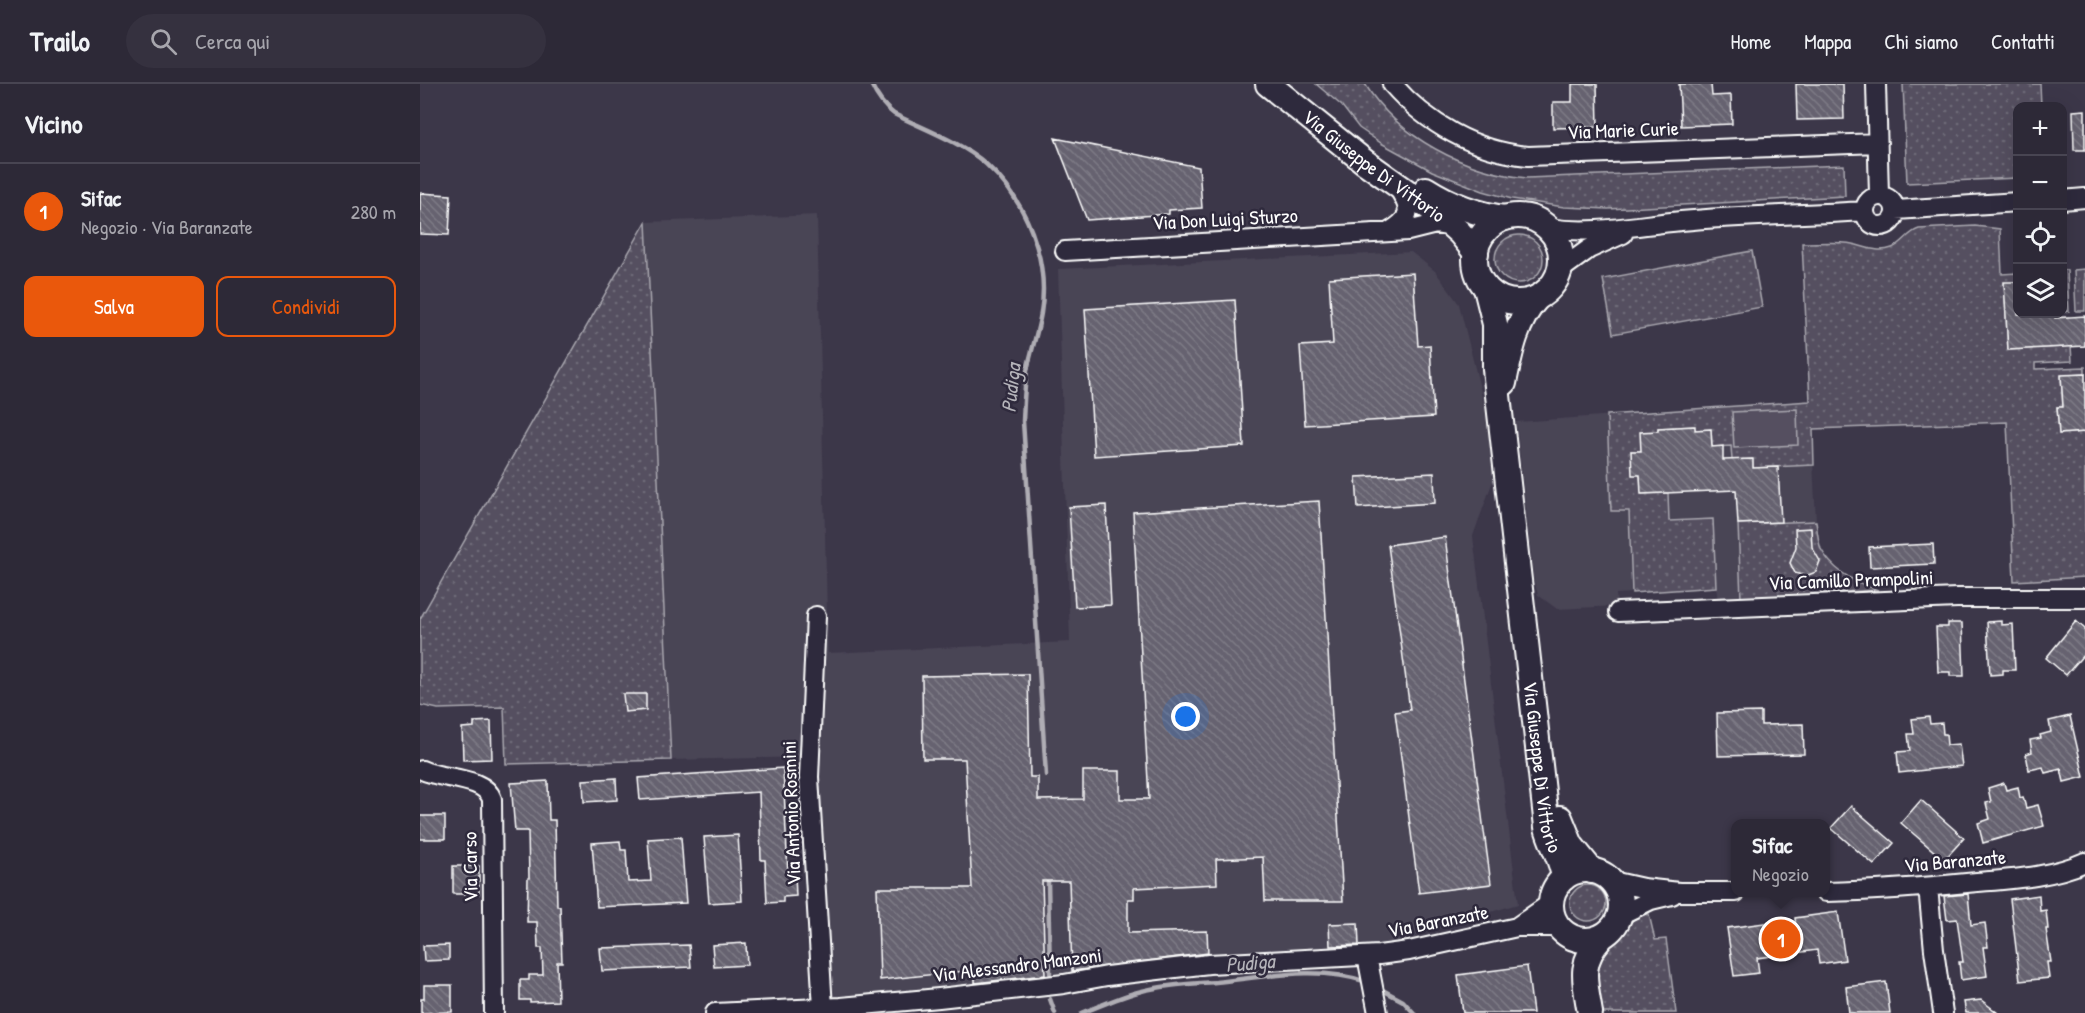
<!DOCTYPE html>
<html lang="it">
<head>
<meta charset="utf-8">
<style>
	body { margin:0; font-family:"Patrick Hand",sans-serif; background:#35313f; color:#f1f3f6 }
	.controls { position:absolute; right:18px; top:18px; display:grid; overflow:hidden; border-radius:12px; box-shadow:0 6px 24px #0002 }
	.controls button { width:54px; height:54px; display:grid; place-items:center; padding:0; border:0; border-bottom:2px solid #484552; background:#2d2937; color:#f1f3f6; font:30px sans-serif }
	.you { position:absolute; left:766px; top:633px; width:21px; height:21px; margin:-15px; border:4px solid #fff; border-radius:50%; background:#1a73e8; box-shadow:0 0 0 9px #1a73e833 }
	.badge { display:grid; place-items:center; width:39px; height:39px; border-radius:50%; background:#ea580c; color:#fff; font-size:20px; font-weight:700 }
	.pin { position:absolute; translate:-50% -50%; border:3px solid #fff; box-shadow:0 2px 6px #0006 }
	.popup { position:absolute; left:1311px; top:735px; width:99px; height:78px; box-sizing:border-box; display:grid; place-content:center; border-radius:12px; background:#2d2937; filter:drop-shadow(0 2px 4px #0005); font-size:20px; white-space:nowrap; color:#a7a6ad }
	.popup b { font-size:22px; color:#f1f3f6 }
	.popup::after { content:''; position:absolute; left:50%; top:100%; margin-left:-12px; border:12px solid transparent; border-top-color:#2d2937 }
	.list { margin:0; padding:0; list-style:none }
	h2 { display:flex; justify-content:space-between; align-items:center; height:78px; margin:0; padding:0 24px; font-size:26px }
	h2 small { font-size:20px; font-weight:400; color:#a7a6ad }
	.list li { display:grid; grid-template-columns:39px 1fr auto; gap:18px; align-items:center; box-sizing:border-box; height:96px; padding:0 24px; border-top:2px solid #484552 }
	.list b { display:block; font-size:22px; white-space:nowrap }
	.list p { margin:0; font-size:20px; white-space:nowrap; color:#a7a6ad }
	.list em { font-size:20px; font-style:normal; color:#a7a6ad }
	.actions { display:flex; gap:12px; padding:18px 24px }
	.actions a { flex:1; padding:14px 0; border:2px solid #ea580c; border-radius:12px; text-align:center; font-size:21px; color:#ea580c }
	.actions .main { background:#ea580c; color:#fff }
	.icon { flex:none; width:33px; height:33px; fill:none; stroke:currentColor; stroke-width:2; stroke-linecap:round; stroke-linejoin:round }
	.map { position:relative; flex:none; width:1665px; height:929px; overflow:hidden }
	header { display:flex; align-items:center; gap:36px; box-sizing:border-box; height:84px; padding:0 30px; background:#2d2937; border-bottom:2px solid #484552 }
	header strong { font-size:28px }
	nav { display:flex; gap:33px; margin-inline-start:auto; font-size:21px }
	.search { width:420px; height:54px; background:#35313f; display:flex; align-items:center; gap:15px; box-sizing:border-box; padding:0 21px; border-radius:33px; color:#a7a6ad; font-size:22px }
	main { display:flex }
	aside { flex:1; background:#2d2937 }
	.map>svg:first-child { display:block }
	.built { fill:#494455 }
	.green { fill:url(#green-dots); stroke:#aaa8b0; stroke-width:1.5 }
	.pitch { fill:#555060; stroke:#aaa8b0; stroke-width:1.5 }
	.lines { fill:none; stroke-linecap:round; stroke-linejoin:round }
	.stream { stroke:#afadb4; stroke-width:4.5 }
	.building { fill:url(#building-back-hatch); stroke:#fff; stroke-width:1.5 }
	.street-casing { stroke:#fff; stroke-width:22 }
	.secondary-casing { stroke:#fff; stroke-width:28 }
	.street { stroke:#2f2a3d; stroke-width:18 }
	.secondary { stroke:#2f2a3d; stroke-width:24 }
	.labels { text-anchor:middle; stroke-width:5; stroke-linejoin:round; paint-order:stroke }
	.street-label { font-size:20px; fill:#fff; stroke:#2f2a3d }
	.water-label { font-size:21px; font-style:italic; fill:#b5b4ba; stroke:#2f2a3d }
</style>
</head>
<body>
<header>
<strong>Trailo</strong>
<div class="search"><svg class="icon" aria-label="search" viewBox="0 0 24 24"><circle cx="10" cy="10" r="6"/><path d="M15 15l6 6"/></svg>Cerca qui</div>
<nav><a>Home</a><a>Mappa</a><a>Chi siamo</a><a>Contatti</a></nav>
</header>
<main>
<aside>
<h2>Vicino<small></small></h2>
<ul class="list">
<li><span class="badge">1</span><div><b>Sifac</b><p>Negozio · Via Baranzate</p></div><em>280 m</em></li>
</ul>
<div class="actions"><a class="main">Salva</a><a>Condividi</a></div>
</aside>
<div class="map">
<svg width="1665" height="929" viewBox="0 0 1665 929">
	<defs>
		<pattern id="green-dots" width="8" height="8" patternUnits="userSpaceOnUse" patternTransform="scale(1.5)"><rect width="8" height="8" fill="#555060"/><path d="M2 2h.1M6 6h.1" fill="none" stroke="#6e6a78" stroke-width="1.8" stroke-linecap="round"/></pattern>
		<pattern id="building-back-hatch" width="6" height="6" patternUnits="userSpaceOnUse" patternTransform="scale(1.5)"><rect width="6" height="6" fill="#666270"/><path d="M-1 5l2 2M0 0l6 6M5-1l2 2" fill="none" stroke="#7d7a85"/></pattern>
	</defs>
	<rect width="100%" height="100%" fill="#3c3749"/>
	<filter id="ink" filterUnits="userSpaceOnUse"><feTurbulence type="fractalNoise" baseFrequency=".0167" numOctaves="2"/><feDisplacementMap in="SourceGraphic" scale="12" xChannelSelector="R" yChannelSelector="G"/><feConvolveMatrix kernelMatrix="1 2 1 2 8 2 1 2 1" color-interpolation-filters="sRGB"/></filter>
	<g filter="url(#ink)">
		<path class="built" d="M397,131L408,569L650,558L638,185L991,168L1015,187L1039,220L1079,380L1053,452L1098,820L1047,835L964,863L414,914L389,693L390,673L251,676L226,138Z
			M1390,317L1396,437L1401,465L1419,486L1433,496L1458,506L1298,517L1296,503L1196,510L1197,522L1137,525L1118,511L1114,497L1096,338Z"/>
		<path class="green" d="M896,0H945C978,54 1046,88 1107,94L1424,81L1425,112L1188,125L1144,123L1092,115L1063,107L1012,87L961,59L939,44L922,22Z
			M1483,0H1620L1621,22H1598L1597,94L1487,99Z
			M226,138L251,676L86,680L84,623L18,625L0,621V535Z
			M1555,142L1580,145L1582,190L1597,189V198L1584,199L1588,266L1642,263L1641,233H1649L1652,277L1615,279V285L1665,283V290L1641,292L1643,323H1637L1639,350L1665,348V493L1594,497L1587,338L1393,345L1394,381L1333,384L1332,375L1312,376L1311,362L1292,363L1291,345L1275,346L1274,342L1238,344V347L1221,367H1211L1220,391L1222,410L1248,409L1249,437L1293,435L1296,503L1212,509L1209,427H1191L1187,331L1390,317L1382,159C1396,159 1411,158 1425,159C1441,160 1455,170 1472,164C1483,160 1488,148 1499,145Z
			M1075 175a24 24 0 1 1 48 0a24 24 0 1 1-48 0Z
			M1332,167L1342,223L1193,250L1183,195Z
			M1665,185V227H1656L1654,186Z
			M1643,186H1647L1649,227L1643,228Z
			M1396,437C1397,446 1398,457 1401,465C1412,486 1436,499 1458,506L1321,515L1318,440Z
			M1150 819a18 18 0 1 1 36 0a18 18 0 1 1-36 0Z
			M1228,826L1235,856L1246,855L1256,929H1183C1177,889 1171,877 1203,847C1213,838 1215,830 1228,826Z"/>
		<path class="pitch" d="M1377,325L1378,361L1314,364L1312,328Z"/>
		<g class="lines">
			<path class="stream" d="M451,0C457,13 463,22 474,30C504,45 541,58 566,80C606,116 630,176 621,229C618,248 611,267 607,287C604,303 604,320 603,337L626,691
				M628,797L630,889
				M957,903L983,917L994,929
				M630,915L635,929
				M662,929C680,922 699,913 718,908C743,901 770,900 796,898C845,893 899,881 947,898"/>
		</g>
		<path class="building" d="M1152,0H1177L1178,43L1133,44V18H1152Z
			M1259,0H1291L1292,12L1311,11L1312,40L1261,42Z
			M1376,0H1423L1424,35L1377,36Z
			M1665,26V66H1654L1653,27Z
			M635,54L779,83L782,124L749,126V130L667,136Z
			M0,109L31,111L29,151L0,150Z
			M993,189L998,262L1010,261L1014,333L885,341L880,262L913,260L909,194Z
			M1584,198H1598V230H1635V234L1665,232V262L1588,266Z
			M815,216L824,362L674,372L665,225Z
			M1665,290V348L1639,350L1637,323H1643L1641,291Z
			M1275,342V346L1291,345L1292,363L1303,362V376L1333,375V384L1358,383L1361,438L1318,440L1316,406L1221,410L1220,391H1212L1211,367H1221L1220,348L1238,347V344Z
			M1014,389L1015,419L938,424L936,393Z
			M899,417L923,817H845L843,773L796,775L797,800L714,804V815H708V849L787,847L788,869L652,887L649,797H622L625,891L555,899V886L460,896L457,804H552L545,675H503L502,592L608,590L610,693H618V716L663,715V687H700V715H729L713,428Z
			M686,421L691,521L655,523L649,423Z
			M1391,444L1392,463L1400,477L1396,488L1386,492L1375,489L1370,479L1376,463L1375,445Z
			M1025,453L1071,800L999,809L975,628L990,626L968,461Z
			M1513,460L1514,480L1450,483L1449,463Z
			M1581,537V541L1593,540L1595,586H1583V590L1570,591L1567,538Z
			M1656,537L1665,545V569L1646,591L1626,574Z
			M1528,539H1542L1544,592H1530V588H1518L1516,543H1528Z
			M203,610H226V626L205,628Z
			M1341,628V641L1383,640L1384,670L1298,672L1297,629Z
			M1650,632L1664,693L1644,698L1641,685L1625,689L1623,683L1609,686L1606,670L1612,668L1610,656L1621,654L1620,651L1631,648L1629,637Z
			M1509,633L1510,640L1522,639L1523,650H1526L1527,661L1539,660L1542,682L1479,689L1477,668L1490,667L1488,650H1494L1492,635Z
			M71,637L72,675L43,676L42,644L54,643V638Z
			M363,684L368,791H375L376,812L363,813V818L347,819L345,776H341L339,708L220,716L218,694Z
			M196,694L197,716L164,718L163,696Z
			M128,697L129,736H135L137,822H140L142,878H137L138,917L110,918V916H100V896H109V891H123L122,864H118L117,838H107L108,794H109L108,747H95L91,699Z
			M1584,699L1586,706L1598,703L1600,714L1603,713L1606,724L1618,721L1624,742L1563,759L1558,739L1570,735L1566,719L1571,718L1568,704Z
			M1501,716L1544,754L1524,776L1481,739Z
			M1431,722L1474,759L1454,781L1411,744Z
			M0,732H25V755H0Z
			M318,751L322,817L289,819L284,753Z
			M261,753L266,819L177,823L172,759L200,757L201,766H206L208,798L231,797L228,755Z
			M33,782H59V810H33Z
			M1548,810L1551,841L1565,839L1568,863H1563L1567,892L1541,896L1539,878H1543L1537,835L1527,836L1524,812Z
			M1619,811L1620,827L1626,826L1628,845H1626L1631,878H1627L1629,894L1600,897L1590,815Z
			M1418,828L1425,876L1399,880L1397,866L1337,874L1339,889L1314,892L1307,844L1352,838L1354,850L1376,847L1375,834Z
			M938,839L939,861L910,862L909,840Z
			M326,859L327,881L294,883L292,861Z
			M29,861V876L4,877L3,862Z
			M269,861L271,883L182,887L180,864Z
			M1107,882L1113,929H1043L1038,891Z
			M1466,898L1470,929H1429L1426,903Z
			M4,901H32V928L1,929V915H4Z
			M1561,916L1578,929H1546L1544,918Z"/>
		<g class="lines">
			<defs>
				<path id="street" d="M972,0C1007,40 1055,67 1108,72L1458,59
					M1456,0L1459,111
					M1445 127a15 15 0 1 1 30 0a15 15 0 1 1-30 0Z
					M1642,116L1665,114
					M1476,126L1598,118
					M1128,144C1174,151 1216,141 1261,137C1322,131 1384,131 1445,127
					M969,148C994,133 991,124 977,102
					M645,167L988,147L1016,140L1034,143
					M1140,186L1169,165L1203,150
					M1198,528L1537,514H1665
					M396,532L389,693L403,924
					M2,686C22,696 64,692 72,715L74,929
					M1192,797L1223,804L1259,808H1316
					M1508,803L1514,866L1523,929
					M1406,808C1457,807 1507,803 1557,798C1593,795 1632,793 1665,778
					M1200,831L1231,816L1252,811
					M1098,842L1131,819
					M947,872L958,929
					M295,929L421,923L519,914L644,900L687,892L789,880L959,871L989,867L1097,843H1138"/>
				<g id="secondary">
					<path id="s1" d="M848,0L945,78L1021,132L1040,149L1056,169"/>
					<path d="M1006,105C1031,121 1055,130 1085,134"/>
					<circle cx="1098" cy="175" r="43"/>
					<path id="s2" d="M1066,204L1075,240V285L1127,743C1131,760 1142,775 1144,794"/>
					<path d="M1084,299C1090,269 1096,237 1117,214"/>
					<path d="M1140,734L1151,761L1172,787"/>
					<circle cx="1166" cy="821" r="35"/>
					<path d="M1170,929C1165,898 1158,879 1181,854"/>
				</g>
			</defs>
			<use href="#street" class="street-casing"/>
			<use href="#secondary" class="secondary-casing"/>
			<use href="#street" class="street"/>
			<use href="#secondary" class="secondary"/>
		</g>
	</g>
	<g class="labels">
		<g class="street-label">
			<text transform="translate(1203 46) rotate(-2)" y="7">Via Marie Curie</text>
			<text dy="7" stroke="none"><textPath href="#s1" startOffset="134">Via Giuseppe Di Vittorio</textPath></text>
			<text transform="translate(805 135) rotate(-3)" y="7">Via Don Luigi Sturzo</text>
			<text transform="translate(1431 496) rotate(-2)" y="7">Via Camillo Prampolini</text>
			<text dy="7" stroke="none"><textPath href="#s2" startOffset="483">Via Giuseppe Di Vittorio</textPath></text>
			<text transform="translate(371 729) rotate(-92)" y="7">Via Antonio Rosmini</text>
			<text transform="translate(1535 777) rotate(-5)" y="7">Via Baranzate</text>
			<text transform="translate(50 783) rotate(-91)" y="7">Via Carso</text>
			<text transform="translate(1018 837) rotate(-11)" y="7">Via Baranzate</text>
			<text transform="translate(597 881) rotate(-7)" y="7">Via Alessandro Manzoni</text>
		</g>
		<g class="water-label">
			<text transform="translate(591 304) rotate(-84)" y="7">Pudiga</text>
			<text transform="translate(830 879) rotate(-5)" y="7">Pudiga</text>
		</g>
	</g>
</svg>
<div class="controls">
<button>+</button>
<button>−</button>
<button><svg class="icon" aria-label="locate" viewBox="0 0 24 24"><circle cx="12" cy="12" r="6"/><path d="M12 2v4M12 18v4M2 12h4M18 12h4"/></svg></button>
<button><svg class="icon" aria-label="layers" viewBox="0 0 24 24"><path d="M12 4l9 5-9 5-9-5zM3 14l9 5 9-5"/></svg></button>
</div>
<div class="you"></div>
<div class="pin badge" style="left:1361px;top:855px">1</div>
<div class="popup"><b>Sifac</b>Negozio</div>
</div>
</main>
</body>
</html>
